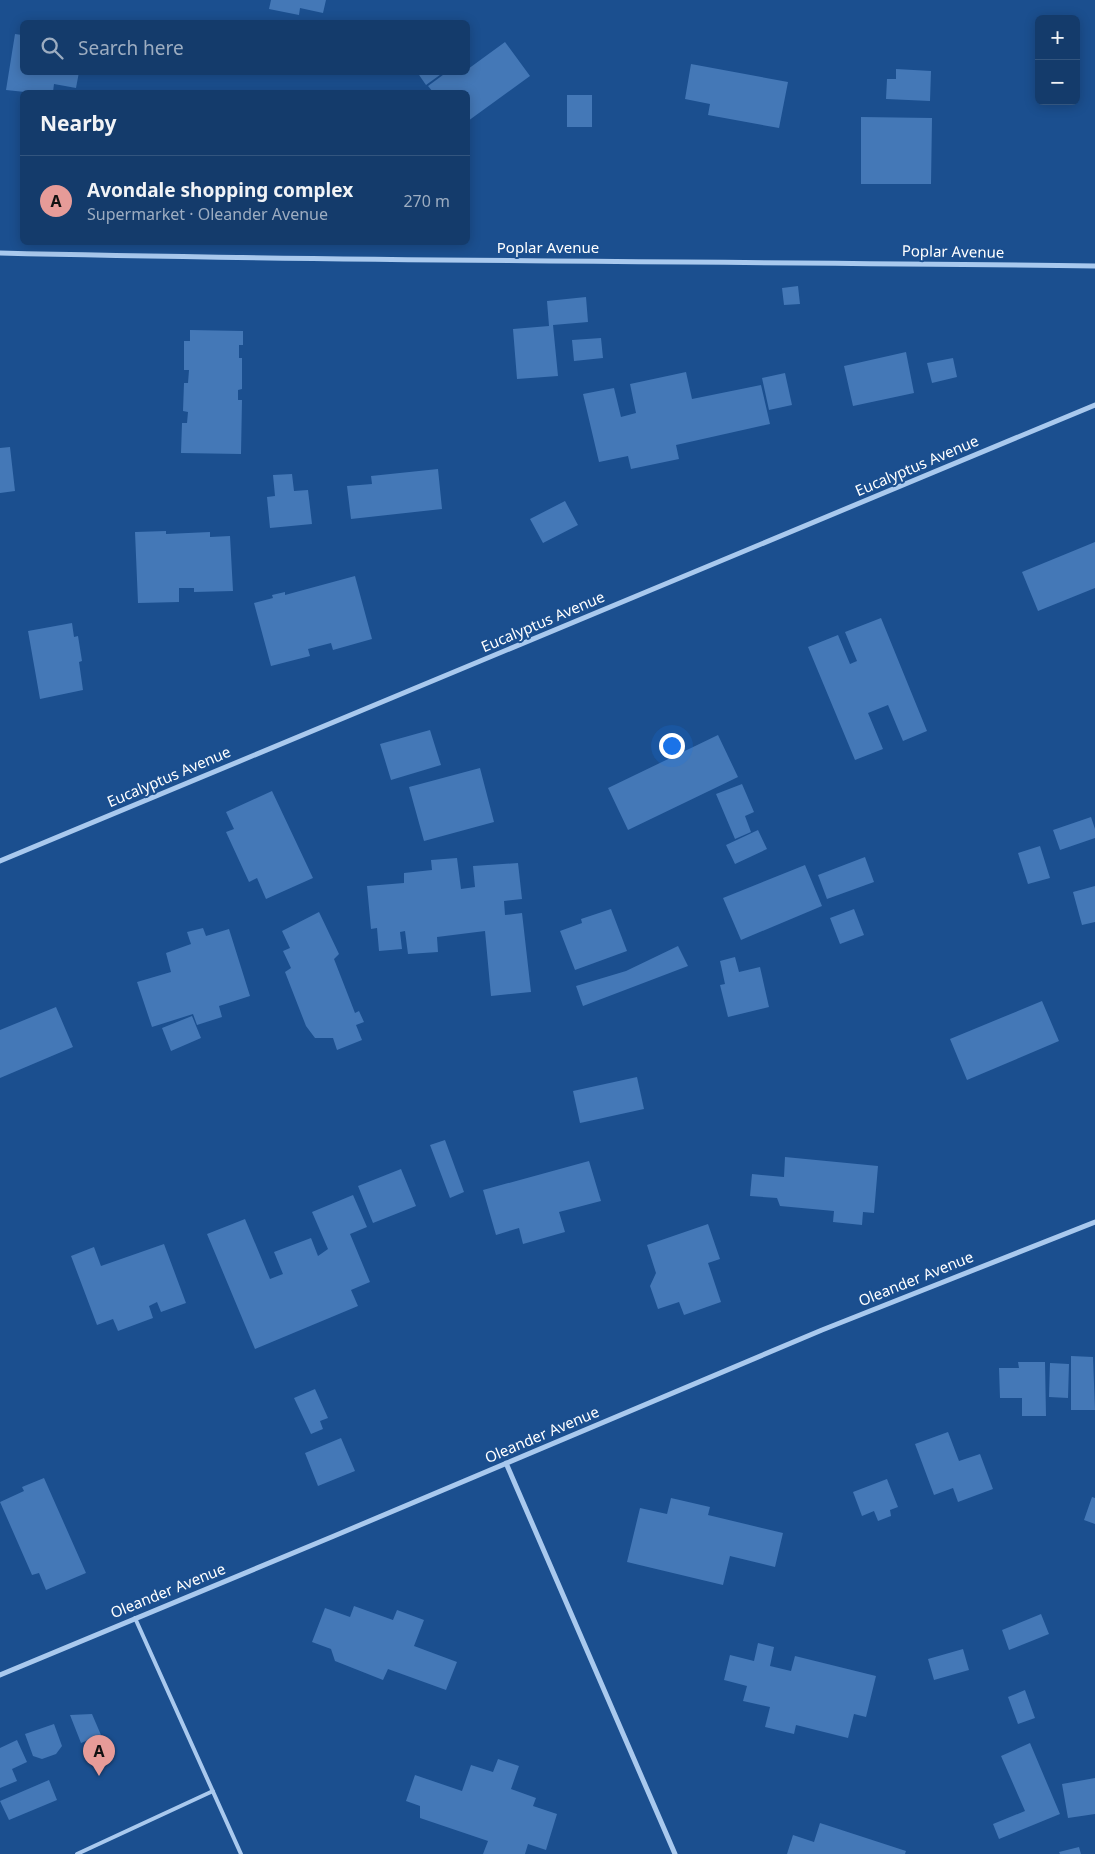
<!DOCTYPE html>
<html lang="en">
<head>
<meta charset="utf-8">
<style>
	body { margin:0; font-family:"Noto Sans",sans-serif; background:#214673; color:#f1f3f6 }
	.controls { position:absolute; right:15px; top:15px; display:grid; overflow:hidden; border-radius:8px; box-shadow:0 2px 12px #0003 }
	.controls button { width:45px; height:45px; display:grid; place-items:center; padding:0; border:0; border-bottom:1px solid #33557e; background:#143b6b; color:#f1f3f6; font:25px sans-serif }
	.you { position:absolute; left:671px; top:745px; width:18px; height:18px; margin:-12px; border:4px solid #fff; border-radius:50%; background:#1a73e8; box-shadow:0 0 0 8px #1a73e833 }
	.badge { display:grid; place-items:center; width:32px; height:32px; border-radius:50%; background:#e69b98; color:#111; font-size:16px; font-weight:700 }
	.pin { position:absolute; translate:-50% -41px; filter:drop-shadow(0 1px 2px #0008) }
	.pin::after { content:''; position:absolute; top:26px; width:18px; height:15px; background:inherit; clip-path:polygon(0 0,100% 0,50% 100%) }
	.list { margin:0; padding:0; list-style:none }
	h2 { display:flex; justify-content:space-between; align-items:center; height:65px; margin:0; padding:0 20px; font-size:21px }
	h2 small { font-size:16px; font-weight:400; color:#9dadc1 }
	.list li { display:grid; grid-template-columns:32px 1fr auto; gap:15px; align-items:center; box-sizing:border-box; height:90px; padding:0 20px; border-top:1px solid #33557e }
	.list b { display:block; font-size:19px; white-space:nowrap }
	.list p { margin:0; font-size:16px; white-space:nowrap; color:#9dadc1 }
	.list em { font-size:16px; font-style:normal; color:#9dadc1 }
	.icon { flex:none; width:28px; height:28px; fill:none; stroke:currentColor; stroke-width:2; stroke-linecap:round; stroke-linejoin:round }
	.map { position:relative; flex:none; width:1095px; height:1854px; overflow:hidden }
	.search { position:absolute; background:#143b6b; box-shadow:0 2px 12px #0003; left:20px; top:20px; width:450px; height:55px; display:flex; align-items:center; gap:12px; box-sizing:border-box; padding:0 18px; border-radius:8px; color:#9dadc1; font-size:19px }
	.panel { position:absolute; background:#143b6b; box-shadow:0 2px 12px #0003; left:20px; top:90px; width:450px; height:155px; border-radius:8px }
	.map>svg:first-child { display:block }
	.building { fill:#4478b7 }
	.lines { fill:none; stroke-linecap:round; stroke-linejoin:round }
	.lane { stroke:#a9c9ee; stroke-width:4 }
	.street { stroke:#a9c9ee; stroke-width:5 }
	.labels { text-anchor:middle; stroke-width:4; stroke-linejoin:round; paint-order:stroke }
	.street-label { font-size:15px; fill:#fff; stroke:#1b4f8f }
</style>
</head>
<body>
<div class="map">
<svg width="1095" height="1854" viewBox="0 0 1095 1854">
	<rect width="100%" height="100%" fill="#1b4f8f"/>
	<path class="building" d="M271,0H326L323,13L300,8L299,15L269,9Z
		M15,34L22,35V72H79L76,88L54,84L53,92H25L6,90Z
		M505,42L530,76L468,121V92H433L428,86L447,72H468V69Z
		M691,64L788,82L779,128L708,115L710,104L685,99Z
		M896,69L931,71L930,101L886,99L887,79H896Z
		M417,72H444L426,85Z
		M567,95H592V127H567Z
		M861,117L932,118L931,184H861Z
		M798,286L800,304L784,305L782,288Z
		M586,297L588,322L553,325L558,376L517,379L513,329L549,326L547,301Z
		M190,330L243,331V345H239V358H242V389L238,390V400H242L241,454L181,453L182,423H187L188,412L183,411L184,383H188L189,370H184V341H190Z
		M601,338L603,358L574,361L572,340Z
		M906,352L914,393L853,406L844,366Z
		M953,358L957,377L932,383L927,363Z
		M686,372L692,399L761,385L770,424L676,445L679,459L631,469L628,456L599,462L583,394L614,388L621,417L636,413L630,384Z
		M785,373L792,405L769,410L762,378Z
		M10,447L15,491L0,493V448Z
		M438,469L442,509L351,519L347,486L372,484L371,476Z
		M292,474L294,491L308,490L312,524L270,528L267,497L275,496L273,475Z
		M565,501L578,525L543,543L530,519Z
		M166,531V534L210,532V537L230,536L233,591L194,592V588H179V602L138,603L135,532Z
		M1095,542V588L1038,611L1022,572Z
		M355,576L372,639L333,650L331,643L308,649L310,656L271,666L254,603L273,598L272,595L285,592V595Z
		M881,618L927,731L903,741L888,705L868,713L883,749L855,760L808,647L838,635L850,664L857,661L845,632Z
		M72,623L74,637L78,636L82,661L79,662L83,690L40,699L28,631Z
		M430,730L441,765L391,780L380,744Z
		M718,735L738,777L628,830L608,788Z
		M480,768L494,822L424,841L409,787Z
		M742,784L754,812L745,816L751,832L735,839L716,794Z
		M272,791L313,878L266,899L257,878L249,882L226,832L234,829L226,812Z
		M1091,817L1095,829V838L1060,850L1053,830Z
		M758,830L767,849L735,864L726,845Z
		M1040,846L1050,878L1028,884L1018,853Z
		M865,857L874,882L827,899L818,875Z
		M457,858L461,889L475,887L473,866L518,863L522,899L504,901L505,915L522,913L531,992L491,996L485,931L437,937L438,952L408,954L405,931L400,932L402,949L379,951L377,928L371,929L367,886L404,883V873L432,870L431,860Z
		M805,865L822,906L741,940L723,898Z
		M1095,886V922L1082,925L1073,892Z
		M611,909L627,951L575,970L560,931L582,923L581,919Z
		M854,909L864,935L840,944L830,918Z
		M319,912L339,954L334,959L355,1013L359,1011L364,1022L356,1025L362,1040L337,1050L333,1038H315L306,1026L285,972L291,968L283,951L290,948L282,931Z
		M203,928L206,936L229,929L250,996L219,1006L222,1017L197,1025L193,1014L152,1027L137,982L171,972L166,953L191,944L187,932Z
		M678,946L688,966L583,1006L576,986L626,971Z
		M735,957L739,972L760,967L769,1007L728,1017L720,985L725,984L720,961Z
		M1042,1001L1059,1041L967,1080L950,1039Z
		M56,1007L73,1047L0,1078V1030Z
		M192,1016L201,1038L171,1051L162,1028Z
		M637,1077L644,1109L580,1123L573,1091Z
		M445,1140L464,1192L450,1198L430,1145Z
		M785,1157L878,1166L874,1213L863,1212L862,1225L833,1222L834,1211L780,1206L777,1198L750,1196L752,1174L784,1177Z
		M589,1161L601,1201L559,1212L565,1232L523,1244L519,1228L496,1235L483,1190Z
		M401,1169L416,1206L373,1223L358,1186Z
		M353,1195L367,1227L350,1234L370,1282L351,1290L358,1306L255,1349L207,1234L245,1219L270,1279L283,1274L274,1252L311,1238L318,1256L328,1249L312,1212Z
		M708,1224L720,1259L708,1263L721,1302L684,1315L679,1302L658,1309L650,1286L656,1273L647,1245Z
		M164,1244L186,1303L161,1312L157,1302L149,1306L153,1318L118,1331L113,1319L97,1325L71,1256L94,1247L101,1266Z
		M1071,1356L1093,1357L1095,1410H1071Z
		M1018,1362H1045L1046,1416H1022V1398H1000L999,1368H1019Z
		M1050,1363L1069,1364L1068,1398L1049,1397Z
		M315,1389L328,1418L320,1421L323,1429L311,1434L294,1398Z
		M948,1432L959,1461L980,1454L993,1489L958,1502L953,1488L934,1495L915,1444Z
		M341,1438L355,1471L318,1486L305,1453Z
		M44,1478L86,1573L46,1590L39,1573L32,1575L0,1502L24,1491L22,1487Z
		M887,1479L898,1507L890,1510L891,1516L878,1521L874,1511L862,1516L853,1492Z
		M1092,1497L1095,1498V1524L1084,1520Z
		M671,1498L710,1507L708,1515L783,1533L775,1567L730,1556L723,1585L627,1562L640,1508L667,1514Z
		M354,1606L393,1620L397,1610L424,1620L414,1646L457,1662L446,1690L388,1669L383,1680L335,1661L331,1649L312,1642L325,1608L350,1617Z
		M1041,1614L1049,1634L1009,1650L1002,1630Z
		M758,1643L774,1647L770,1666L791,1671L795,1656L876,1676L866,1717L854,1714L848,1738L796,1725L794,1734L765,1727L770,1707L743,1701L747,1686L724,1680L730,1655L754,1661Z
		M963,1649L969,1670L934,1680L928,1659Z
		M1025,1690L1035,1718L1018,1724L1008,1697Z
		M92,1714L101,1735L81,1743L70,1715Z
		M54,1724L62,1746L56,1754L42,1759L33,1756L25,1734Z
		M17,1740L27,1762L12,1769L17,1781L0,1788V1748Z
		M1030,1743L1060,1814L999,1839L993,1824L1025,1811L1001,1756Z
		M498,1759L519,1766L511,1789L536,1798L533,1806L557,1814L546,1850L528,1844L525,1854H483L488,1841L420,1818V1806L406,1801L415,1775L462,1791L471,1765L493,1772Z
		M1095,1778V1814L1068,1818L1062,1784Z
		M49,1780L57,1800L9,1820L0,1801Z
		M820,1823L906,1851L905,1854H787L793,1835L814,1842Z
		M1079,1847L1081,1854H1060L1059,1852Z"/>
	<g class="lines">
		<path class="lane" d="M135,1618L241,1854
			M77,1854L213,1791"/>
		<path class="street" d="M0,253C365,262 730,261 1095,266
			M0,861L1095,405
			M506,1463L675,1854
			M0,1675L334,1536L822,1330L1095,1222"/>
	</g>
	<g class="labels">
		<g class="street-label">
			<text x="548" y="253">Poplar Avenue</text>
			<text transform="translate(953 252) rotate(1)" y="5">Poplar Avenue</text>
			<text transform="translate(917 466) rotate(-23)" y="5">Eucalyptus Avenue</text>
			<text transform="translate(543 622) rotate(-23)" y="5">Eucalyptus Avenue</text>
			<text transform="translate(169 777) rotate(-23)" y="5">Eucalyptus Avenue</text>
			<text transform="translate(916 1279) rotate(-22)" y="5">Oleander Avenue</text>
			<text transform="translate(542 1435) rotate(-23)" y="5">Oleander Avenue</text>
			<text transform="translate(168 1591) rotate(-22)" y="5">Oleander Avenue</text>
		</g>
	</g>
</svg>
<div class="controls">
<button>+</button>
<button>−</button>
</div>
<div class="you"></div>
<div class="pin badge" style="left:99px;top:1776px">A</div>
<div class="search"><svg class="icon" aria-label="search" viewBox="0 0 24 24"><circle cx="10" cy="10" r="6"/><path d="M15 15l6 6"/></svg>Search here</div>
<section class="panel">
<h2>Nearby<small></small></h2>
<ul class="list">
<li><span class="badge">A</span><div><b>Avondale shopping complex</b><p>Supermarket · Oleander Avenue</p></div><em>270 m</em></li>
</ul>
</section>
</div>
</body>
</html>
